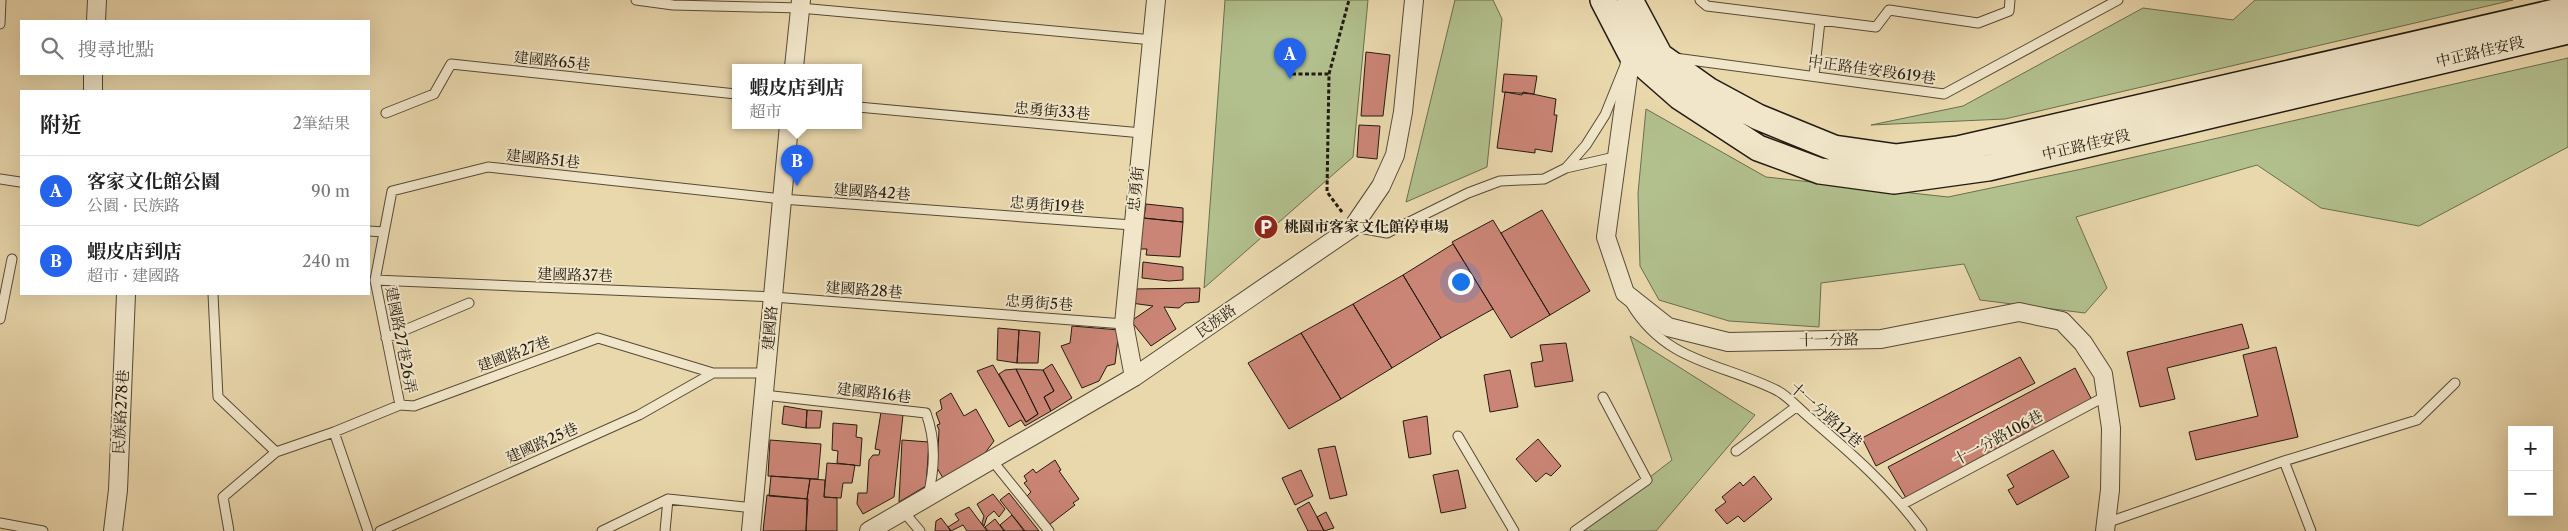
<!DOCTYPE html>
<html lang="zh-TW">
<head>
<meta charset="utf-8">
<style>
	body { margin:0; font-family:"Libre Caslon Text","Noto Serif TC",serif; background:#f6f6f6; color:#222 }
	.controls { position:absolute; right:15px; bottom:15px; display:grid; overflow:hidden; border-radius:0px; box-shadow:0 5px 20px #0002 }
	.controls button { width:45px; height:45px; display:grid; place-items:center; padding:0; border:0; border-bottom:1px solid #e0e0e0; background:#fff; color:#222; font:25px sans-serif }
	.you { position:absolute; left:1460px; top:281px; width:18px; height:18px; margin:-12px; border:4px solid #fff; border-radius:50%; background:#1a73e8; box-shadow:0 0 0 8px #1a73e833 }
	.badge { display:grid; place-items:center; width:32px; height:32px; border-radius:50%; background:#2563eb; color:#fff; font-size:16px; font-weight:700 }
	.pin { position:absolute; translate:-50% -41px; filter:drop-shadow(0 1px 2px #0008) }
	.pin::after { content:''; position:absolute; top:26px; width:18px; height:15px; background:inherit; clip-path:polygon(0 0,100% 0,50% 100%) }
	.popup { position:absolute; left:732px; top:64px; width:130px; height:65px; box-sizing:border-box; display:grid; place-content:center; border-radius:0px; background:#fff; filter:drop-shadow(0 1px 4px #0005); font-size:16px; white-space:nowrap; color:#767676 }
	.popup b { font-size:19px; color:#222 }
	.popup::after { content:''; position:absolute; left:50%; top:100%; margin-left:-10px; border:10px solid transparent; border-top-color:#fff }
	.list { margin:0; padding:0; list-style:none }
	h2 { display:flex; justify-content:space-between; align-items:center; height:65px; margin:0; padding:0 20px; font-size:21px }
	h2 small { font-size:16px; font-weight:400; color:#767676 }
	.list li { display:grid; grid-template-columns:32px 1fr auto; gap:15px; align-items:center; box-sizing:border-box; height:70px; padding:0 20px; border-top:1px solid #e0e0e0 }
	.list b { display:block; font-size:19px; white-space:nowrap }
	.list p { margin:0; font-size:16px; white-space:nowrap; color:#767676 }
	.list em { font-size:16px; font-style:normal; color:#767676 }
	.icon { flex:none; width:28px; height:28px; fill:none; stroke:currentColor; stroke-width:2; stroke-linecap:round; stroke-linejoin:round }
	.map { position:relative; flex:none; width:2568px; height:531px; overflow:hidden }
	.search { position:absolute; background:#fff; box-shadow:0 5px 20px #0002; left:20px; top:20px; width:350px; height:55px; display:flex; align-items:center; gap:12px; box-sizing:border-box; padding:0 18px; border-radius:0px; color:#767676; font-size:19px }
	.panel { position:absolute; background:#fff; box-shadow:0 5px 20px #0002; left:20px; top:90px; width:350px; height:205px; border-radius:0px }
	.map>svg:first-child { display:block }
	.green { fill:#b2c08e; stroke:#6a6e50 }
	.building { fill:#cb8576; stroke:#231b11 }
	.lines { fill:none; stroke-linecap:round; stroke-linejoin:round }
	.lane-casing { stroke:#554a38; stroke-width:11 }
	.street-casing { stroke:#554a38; stroke-width:20 }
	.secondary-casing { stroke:#231b11; stroke-width:28 }
	.path { stroke:#231b11; stroke-width:3; stroke-dasharray:4 2.5; stroke-linecap:butt }
	.lane { stroke:#f1e6ca; stroke-width:9 }
	.street { stroke:#f1e6ca; stroke-width:18 }
	.secondary { stroke:#f1e6ca; stroke-width:25 }
	.labels { text-anchor:middle; stroke-width:4; stroke-linejoin:round; paint-order:stroke }
	.street-label { font-size:15px; fill:#231b11; stroke:#f1e6ca }
	.poi-label { font-size:15px; font-weight:bold; fill:#231b11; stroke:#f1e6ca; text-anchor:start }
</style>
</head>
<body>
<div class="map">
<svg width="2568" height="531" viewBox="0 0 2568 531">
	<rect width="100%" height="100%" fill="#ead8ad"/>
	<filter id="stains"><feTurbulence type="fractalNoise" baseFrequency=".004" numOctaves="4"/><feColorMatrix values="0 0 0 0 .2 0 0 0 0 .09 0 0 0 0 .02 0 0 0 .5 -.17"/></filter>
	<radialGradient id="worn" r=".72"><stop offset=".6" stop-color="#630" stop-opacity="0"/><stop offset="1" stop-color="#630" stop-opacity=".3"/></radialGradient>
	<path class="green" d="M1225,0H1368L1353,157L1204,288Z
		M1455,0H1493L1502,19L1487,167L1406,202Z
		M2255,0H2513L2005,119L1871,125L1963,106L2143,8L2233,20Z
		M2568,58V147L2419,226L2321,208L2257,165L2076,217L2107,288L2085,313L1980,300L1964,264L1821,283L1819,327L1729,321L1659,300L1640,266L1638,193L1646,109L1766,177L1948,197L2082,169Z
		M1630,336L1755,415L1656,531H1580L1672,460Z"/>
	<path class="building" d="M1366,52L1390,55L1383,116H1361Z
		M1504,74L1537,76L1534,94L1502,92Z
		M1505,92L1522,95L1523,92L1556,99L1554,115H1557L1552,152L1535,149V153L1497,148Z
		M1359,125L1380,126L1377,159L1357,157Z
		M1146,204L1183,208V222L1144,218Z
		M1542,210L1590,291L1550,315L1501,233Z
		M1142,218L1183,222L1180,257L1146,255L1147,249H1140Z
		M1493,220L1550,315L1511,338L1452,242Z
		M1453,244L1493,309L1441,338L1403,275Z
		M1143,262L1183,267V280L1169,281L1142,278Z
		M1403,275L1441,338L1392,368L1353,304Z
		M1200,288L1199,302L1185,303L1179,308L1164,307L1176,329L1151,346L1131,321L1153,306L1131,303L1134,289Z
		M1353,304L1392,368L1341,399L1301,333Z
		M2242,324L2249,348L2167,368L2175,399L2140,407L2127,352Z
		M1072,326L1119,330L1115,364L1107,366L1099,381L1082,388L1061,346L1070,343Z
		M998,328L1019,330L1017,363L997,360Z
		M1019,330L1040,332L1038,363H1017Z
		M1301,333L1341,399L1289,429L1248,363Z
		M1566,343L1573,381L1535,387L1531,363L1543,361L1540,345Z
		M2276,347L2298,437L2196,460L2189,432L2258,416L2243,355Z
		M2020,357L2035,383L1876,466L1862,438Z
		M1052,364L1072,398L1051,411L1044,397L1054,391L1043,370Z
		M993,365L1026,422L1038,414L1016,369L1043,370L1054,391L1044,397L1051,411L1025,426L1021,420L1009,427L977,371Z
		M2075,368L2092,400L1906,498L1888,467Z
		M1016,369L1038,414L1026,422L999,374L1005,370Z
		M1510,370L1518,407L1490,412L1484,375Z
		M951,393L964,416L976,409L994,441L985,453L943,478L937,468L939,430L937,425L940,424L936,413L942,409L940,400Z
		M784,406L807,410L806,428L782,424Z
		M807,410L822,411L820,428H806Z
		M881,412L903,415L894,497L863,514L857,504L858,493H867L869,460L873,455H879L880,450L875,449Z
		M1427,416L1431,454L1409,458L1403,421Z
		M833,423L857,425L856,437L862,438L860,466L837,463L838,451L832,450Z
		M1538,439L1561,466L1551,476L1546,473L1536,482L1516,459Z
		M770,440L821,444L818,479L768,476Z
		M902,440L929,442L926,486L899,502Z
		M1335,446L1347,495L1330,499L1318,449Z
		M2053,450L2069,477L2017,505L2008,490L2014,487L2007,475Z
		M1055,460L1061,470L1059,471L1079,499L1073,503L1075,505L1049,525L1027,496L1031,492L1024,483L1027,481L1024,476L1033,469L1036,473Z
		M827,463L855,465L852,483H843L841,498L824,497Z
		M1301,470L1313,496L1295,505L1282,478Z
		M1458,470L1466,508L1441,513L1433,475Z
		M771,476L810,479L807,499L769,496Z
		M1754,476L1772,499L1744,522L1738,516L1727,524L1715,510L1726,502L1722,497L1740,482L1743,486Z
		M810,479L825,480L824,497L837,498V531H806L807,499Z
		M1009,493L1039,531H1025L1000,500Z
		M993,494L1005,509L999,517L994,511L987,517L984,526L982,523L984,516L977,504Z
		M767,495L808,499L806,531H763Z
		M1309,502L1317,517L1324,531H1308L1297,509Z
		M969,507L987,531H967L963,525L951,531L948,527L959,520L955,514Z
		M1326,512L1334,528L1324,531L1317,517Z
		M1012,515L1024,531H1005L1000,525Z
		M941,518L948,527L951,531H935L936,521Z
		M995,519L1004,531H988L985,527Z"/>
	<g class="lines">
		<defs>
			<path id="lane" d="M636,0L673,5L800,8L1153,40
				M1700,0L1707,6L1876,27L1889,10L1978,23L2009,11L2010,0
				M0,24L1,0
				M1675,58L1944,94L2118,0
				M1814,76L1820,21
				M858,107L1142,133
				M386,113L434,94L451,64L736,94
				M1566,168L1586,145L1605,115L1624,68
				M0,179L20,182
				M1353,227L1387,233L1468,193L1500,181L1544,179L1566,168L1619,156
				M369,231L384,232
				M375,280L773,297L1124,324
				M213,294L218,397L276,452
				M1631,304C1667,364 1723,363 1778,391C1789,397 1800,410 1810,418C1851,453 1891,488 1922,531
				M0,319L12,259
				M386,338L469,303
				M764,395L926,413C936,441 935,467 928,496
				M400,405L375,280L392,191L488,167L782,199L1132,225
				M334,432L368,531
				M1458,436L1514,531
				M1736,451L1796,407
				M991,459L1049,531
				M2284,461L2311,531
				M1903,504L2106,396
				M903,511L920,531
				M0,523L43,531
				M2106,523L2284,461L2417,420L2455,383
				M229,531L223,497L276,452L334,432L400,405L414,406L598,338L713,373H766
				M380,531L639,415L713,373
				M602,531L668,499L754,508
				M665,531L668,499
				M1575,531L1647,480L1603,397"/>
			<path id="street" d="M96,21L97,0
				M1631,54L1606,237L1625,293L1668,327L1728,342L1881,339L2019,312L2062,321L2083,343L2103,374L2111,428L2110,490L2105,531
				M794,67L801,0
				M93,91V74
				M1134,377L1124,324L1156,0
				M113,531L118,490L126,294
				M751,531L789,125
				M869,531L1134,377L1353,227L1381,186L1395,155L1403,112L1414,0"/>
			<path id="secondary" d="M1603,0L1631,54L1680,97L1758,148L1820,171L1894,181L1988,168L2568,31
				M1630,0L1660,56L1708,90L1758,117L1834,148L1897,157L1958,149L2568,9"/>
		</defs>
		<use href="#lane" class="lane-casing"/>
		<use href="#street" class="street-casing"/>
		<use href="#secondary" class="secondary-casing"/>
		<path class="path" d="M1292,74H1329
			M1342,212L1327,192L1329,74L1349,0"/>
		<use href="#lane" class="lane"/>
		<use href="#street" class="street"/>
		<use href="#secondary" class="secondary"/>
	</g>
	<defs>
		<symbol id="parking-disc" viewBox="-11 -11 22 22"><circle r="9.5" fill="#8f2418" stroke="#f1e6ca"/><path d="M-3.5-5.5H1a3.5 3.5 0 0 1 0 7H-1V5.5H-3.5ZM-1-3.4V-.6H.8a1.4 1.4 0 0 0 0-2.8Z" fill="#fff"/></symbol>
	</defs>
	<g fill-rule="evenodd">
		<use href="#parking-disc" x="1252" y="213" width="28" height="28"/>
	</g>
	<g class="labels">
		<g class="street-label">
			<text transform="translate(2480 52) rotate(-13)" y="5">中正路佳安段</text>
			<text transform="translate(552 61) rotate(6)" y="5">建國路65巷</text>
			<text transform="translate(1872 70) rotate(8)" y="5">中正路佳安段619巷</text>
			<text transform="translate(1052 111) rotate(5)" y="5">忠勇街33巷</text>
			<text transform="translate(2086 145) rotate(-13)" y="5">中正路佳安段</text>
			<text transform="translate(543 159) rotate(6)" y="5">建國路51巷</text>
			<text transform="translate(1136 189) rotate(-84)" y="5">忠勇街</text>
			<text transform="translate(872 192) rotate(4)" y="5">建國路42巷</text>
			<text transform="translate(1047 205) rotate(4)" y="5">忠勇街19巷</text>
			<text transform="translate(575 275) rotate(2)" y="5">建國路37巷</text>
			<text transform="translate(864 290) rotate(4)" y="5">建國路28巷</text>
			<text transform="translate(1039 303) rotate(4)" y="5">忠勇街5巷</text>
			<text transform="translate(1216 321) rotate(-35)" y="5">民族路</text>
			<text transform="translate(770 328) rotate(-85)" y="5">建國路</text>
			<text transform="translate(401 340) rotate(79)" y="5">建國路27巷26弄</text>
			<text transform="translate(1829 340) rotate(-1)" y="5">十一分路</text>
			<text transform="translate(514 354) rotate(-20)" y="5">建國路27巷</text>
			<text transform="translate(874 393) rotate(7)" y="5">建國路16巷</text>
			<text transform="translate(121 412) rotate(-87)" y="5">民族路278巷</text>
			<text transform="translate(1826 415) rotate(41)" y="5">十一分路12巷</text>
			<text transform="translate(1998 438) rotate(-28)" y="5">十一分路106巷</text>
			<text transform="translate(542 443) rotate(-24)" y="5">建國路25巷</text>
		</g>
		<g class="poi-label">
			<text x="1284" y="232">桃園市客家文化館停車場</text>
		</g>
	</g>
	<rect width="100%" height="100%" filter="url(#stains)"/>
	<rect width="100%" height="100%" fill="url(#worn)"/>
</svg>
<div class="controls">
<button>+</button>
<button>−</button>
</div>
<div class="you"></div>
<div class="pin badge" style="left:1290px;top:79px">A</div>
<div class="pin badge" style="left:797px;top:186px">B</div>
<div class="popup"><b>蝦皮店到店</b>超市</div>
<div class="search"><svg class="icon" aria-label="search" viewBox="0 0 24 24"><circle cx="10" cy="10" r="6"/><path d="M15 15l6 6"/></svg>搜尋地點</div>
<section class="panel">
<h2>附近<small>2筆結果</small></h2>
<ul class="list">
<li><span class="badge">A</span><div><b>客家文化館公園</b><p>公園 · 民族路</p></div><em>90 m</em></li>
<li><span class="badge">B</span><div><b>蝦皮店到店</b><p>超市 · 建國路</p></div><em>240 m</em></li>
</ul>
</section>
</div>
</body>
</html>
